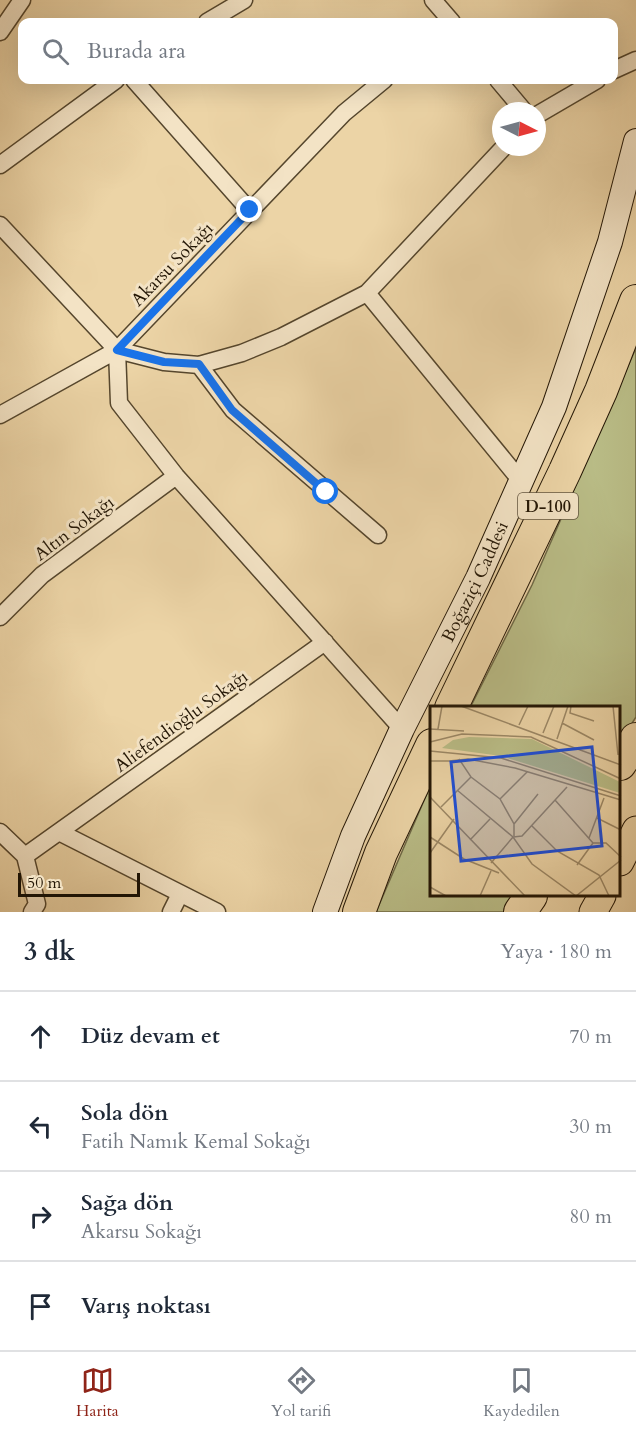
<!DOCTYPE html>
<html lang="tr">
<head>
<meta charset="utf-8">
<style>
	body { margin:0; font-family:Cardo,serif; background:#f2f2f3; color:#1f2937 }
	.compass { position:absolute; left:492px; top:102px; width:54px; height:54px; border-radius:50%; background:#fff; box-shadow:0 6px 24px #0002; rotate:96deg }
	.scale { position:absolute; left:18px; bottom:15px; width:122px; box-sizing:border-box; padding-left:6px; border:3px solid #231605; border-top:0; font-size:16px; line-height:21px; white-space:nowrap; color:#231605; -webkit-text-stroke:4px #f3e3c5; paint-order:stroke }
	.stop { position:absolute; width:18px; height:18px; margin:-14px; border:4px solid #1a73e8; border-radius:50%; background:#fff }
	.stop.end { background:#1a73e8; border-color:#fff; box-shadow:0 2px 6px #0008 }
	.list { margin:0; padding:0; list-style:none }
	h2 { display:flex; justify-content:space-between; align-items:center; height:78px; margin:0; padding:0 24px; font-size:26px }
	h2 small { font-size:20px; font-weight:400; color:#747a83 }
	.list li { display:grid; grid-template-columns:39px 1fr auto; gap:18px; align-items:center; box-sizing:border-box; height:90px; padding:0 24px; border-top:2px solid #e0e1e3 }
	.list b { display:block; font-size:22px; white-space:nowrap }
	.list p { margin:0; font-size:20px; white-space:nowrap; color:#747a83 }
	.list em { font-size:20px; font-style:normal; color:#747a83 }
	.icon { flex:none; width:33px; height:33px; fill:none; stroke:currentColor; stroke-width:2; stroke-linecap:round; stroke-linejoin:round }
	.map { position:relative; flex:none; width:636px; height:912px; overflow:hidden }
	.search { position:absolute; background:#fff; box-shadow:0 6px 24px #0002; left:18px; right:18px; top:18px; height:66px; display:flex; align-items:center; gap:15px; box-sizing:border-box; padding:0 21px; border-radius:12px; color:#747a83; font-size:22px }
	.sheet { height:438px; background:#fff }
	nav { display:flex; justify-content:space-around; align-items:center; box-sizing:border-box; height:84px; border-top:2px solid #e0e1e3; background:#fff; font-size:16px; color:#747a83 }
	nav a { display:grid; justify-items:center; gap:3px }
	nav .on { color:#8f2418 }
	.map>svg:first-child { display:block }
	.green { fill:#b9bc86; stroke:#6e6946; stroke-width:1.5 }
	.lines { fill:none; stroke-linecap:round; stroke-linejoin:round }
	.street-casing { stroke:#55462d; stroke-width:19 }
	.secondary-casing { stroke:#231605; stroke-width:26 }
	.primary-casing { stroke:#231605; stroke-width:29 }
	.highway-casing { stroke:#231605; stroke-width:34 }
	.street { stroke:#f3e3c5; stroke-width:16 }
	.secondary { stroke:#f3e3c5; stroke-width:24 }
	.primary { stroke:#ecd4a6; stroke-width:27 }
	.highway { stroke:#ecd4a6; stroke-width:32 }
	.route { stroke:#1a73e8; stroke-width:8 }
	.labels { text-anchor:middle; stroke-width:6; stroke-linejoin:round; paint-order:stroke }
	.shield { fill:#f3e3c5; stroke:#61543f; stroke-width:1.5 }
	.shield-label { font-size:16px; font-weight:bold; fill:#231605 }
	.street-label { font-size:18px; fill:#231605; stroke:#f3e3c5 }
	.inset-road { fill:none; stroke:#9c8866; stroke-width:1.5 }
	.view { fill:#1d4ed8; fill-opacity:0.15; stroke:#1d4ed8; stroke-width:3 }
	.inset-edge { fill:none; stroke:#231605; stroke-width:3 }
</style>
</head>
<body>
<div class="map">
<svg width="636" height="912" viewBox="0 0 636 912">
	<rect width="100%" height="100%" fill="#ecd4a6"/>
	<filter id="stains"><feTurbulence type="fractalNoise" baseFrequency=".00333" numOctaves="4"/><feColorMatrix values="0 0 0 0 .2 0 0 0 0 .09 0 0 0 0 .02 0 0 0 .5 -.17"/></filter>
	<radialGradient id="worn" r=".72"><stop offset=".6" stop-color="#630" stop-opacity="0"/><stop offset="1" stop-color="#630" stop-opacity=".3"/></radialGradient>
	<path class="green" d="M636,348V717L620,742V708H470L532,585Z
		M432,782V896H518L507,912H376Z"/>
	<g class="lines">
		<defs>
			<path id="street" d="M433,0L452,22
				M207,22L244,0
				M0,32L22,0
				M614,70L636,60
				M134,80L250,211
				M498,80L524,111
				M537,115L597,80
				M0,165L116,80
				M0,225L117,350
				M367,293L521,481
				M117,350L119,403L176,476L402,729
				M117,350L164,362L199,365L242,353L281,337L367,293L504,147
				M199,365L233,410L378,535
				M0,415L117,350L344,113L384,80
				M0,617L42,575L176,476
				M0,832L25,856
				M59,832L217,912
				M25,856L325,642
				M25,856L37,904L32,912
				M171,912L180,894"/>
			<g id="secondary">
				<path id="s1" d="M325,912L353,836L402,729L478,578L554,407L610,242L636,141"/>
			</g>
			<path id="primary" d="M620,862L636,830
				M593,912L602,896"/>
			<path id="highway" d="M451,708L565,471L601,391L636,301
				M620,764L636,739
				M359,912L381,853L432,745
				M520,912L531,896"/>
		</defs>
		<use href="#street" class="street-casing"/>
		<use href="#secondary" class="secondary-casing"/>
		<use href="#primary" class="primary-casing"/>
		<use href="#highway" class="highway-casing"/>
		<use href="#street" class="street"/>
		<use href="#secondary" class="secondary"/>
		<use href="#primary" class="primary"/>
		<use href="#highway" class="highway"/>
	</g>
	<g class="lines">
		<path class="route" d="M250,210L117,350L164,362L199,364L232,410L326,492"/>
	</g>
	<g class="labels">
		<rect class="shield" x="518" y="493" width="60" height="26" rx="4.5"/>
		<g class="shield-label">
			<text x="548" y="512">D-100</text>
		</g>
		<g class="street-label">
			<text transform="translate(172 264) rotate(-46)" y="6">Akarsu Sokağı</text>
			<text transform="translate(74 528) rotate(-37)" y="6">Altın Sokağı</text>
			<text dy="6" stroke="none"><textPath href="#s1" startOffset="363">Boğaziçi Caddesi</textPath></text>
			<text transform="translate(181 721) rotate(-36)" y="6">Aliefendioğlu Sokağı</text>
		</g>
	</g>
	<g transform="translate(430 706)">
		<rect width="190" height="190" fill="#ecd4a6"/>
		<path d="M39,31L102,33L190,76V87L71,50L12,42L23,34Z" fill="#b9bc86"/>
		<path class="inset-road" d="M31,0L191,59M141,0L140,7L164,15M183,0L188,49M132,17L164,34M89,19L98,0M0,23L34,25M8,23L12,0M113,27L124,0M127,33L138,0M0,36L32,28L101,31L191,73M0,45L71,52L191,90M29,53L41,71L70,93L84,118V130M0,55H19M19,55L38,53L85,62L191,94M27,84L83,131L102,158L146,190L191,154M0,91L95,190M70,93L97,66M125,94L163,137M11,101L41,71M167,112L191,124M84,118L108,88M102,120L127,145L169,169L179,190M0,131L34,153L69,167M83,131L92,130L137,81M159,132L174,92M40,134L60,113M163,137H176L191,151M0,147L24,113M61,157L83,131M147,159L163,137M0,181L16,190M50,190L61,165"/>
		<path class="view" d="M162,41L172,140L31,155L21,56Z"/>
		<rect width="190" height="190" class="inset-edge"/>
	</g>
	<rect width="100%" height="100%" filter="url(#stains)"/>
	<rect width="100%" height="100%" fill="url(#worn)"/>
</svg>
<svg class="compass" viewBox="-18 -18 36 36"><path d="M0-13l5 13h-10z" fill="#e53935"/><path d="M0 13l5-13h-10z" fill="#747a83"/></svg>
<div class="scale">50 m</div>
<div class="stop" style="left:326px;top:492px"></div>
<div class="stop end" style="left:250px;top:210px"></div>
<div class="search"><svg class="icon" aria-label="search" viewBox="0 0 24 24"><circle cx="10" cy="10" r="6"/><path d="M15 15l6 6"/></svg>Burada ara</div>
</div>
<section class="sheet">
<h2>3 dk<small>Yaya · 180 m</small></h2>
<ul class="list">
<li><svg class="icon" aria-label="ahead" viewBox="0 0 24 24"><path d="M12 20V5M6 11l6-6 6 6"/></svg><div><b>Düz devam et</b></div><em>70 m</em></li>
<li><svg class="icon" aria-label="left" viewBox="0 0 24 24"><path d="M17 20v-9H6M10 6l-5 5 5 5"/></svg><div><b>Sola dön</b><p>Fatih Namık Kemal Sokağı</p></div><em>30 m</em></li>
<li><svg class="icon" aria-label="right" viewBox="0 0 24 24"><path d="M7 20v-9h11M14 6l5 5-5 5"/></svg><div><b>Sağa dön</b><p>Akarsu Sokağı</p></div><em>80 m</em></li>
<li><svg class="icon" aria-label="arrive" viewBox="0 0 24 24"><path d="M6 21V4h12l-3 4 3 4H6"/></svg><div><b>Varış noktası</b></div></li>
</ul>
</section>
<nav>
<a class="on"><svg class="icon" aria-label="map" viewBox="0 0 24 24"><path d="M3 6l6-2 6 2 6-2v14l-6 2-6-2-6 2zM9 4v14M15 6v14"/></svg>Harita</a>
<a><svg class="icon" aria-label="directions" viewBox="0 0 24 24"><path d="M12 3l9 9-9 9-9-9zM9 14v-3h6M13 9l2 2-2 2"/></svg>Yol tarifi</a>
<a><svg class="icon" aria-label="saved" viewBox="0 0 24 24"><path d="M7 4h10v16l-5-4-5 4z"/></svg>Kaydedilen</a>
</nav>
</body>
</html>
